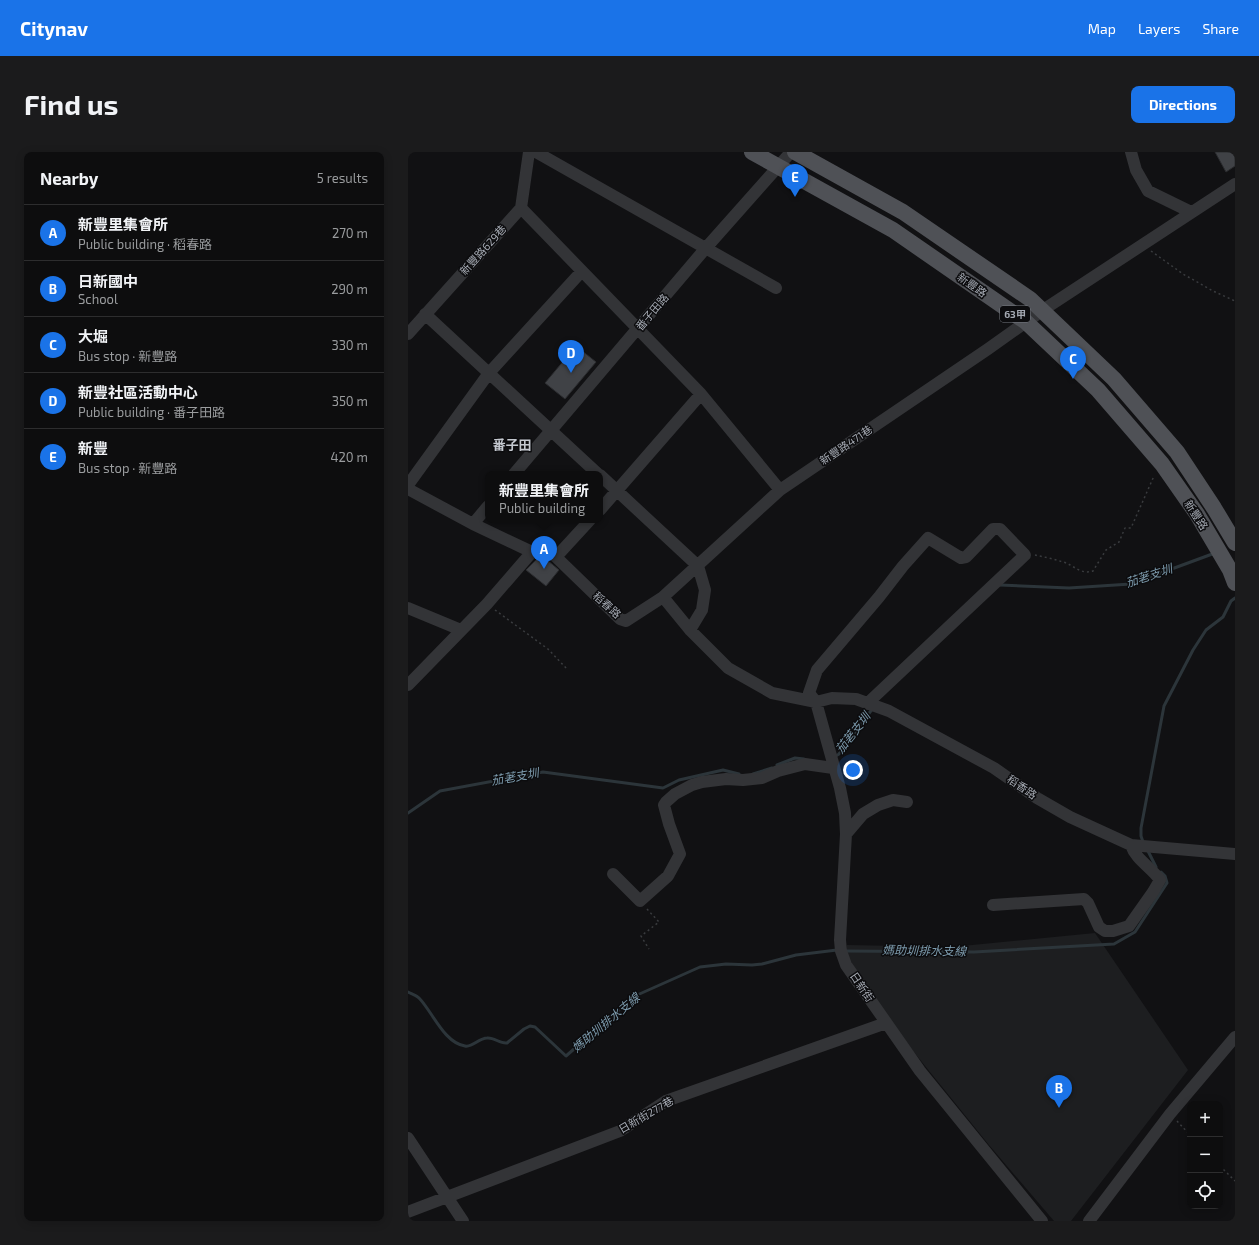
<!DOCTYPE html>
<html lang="en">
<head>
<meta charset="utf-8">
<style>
	body { margin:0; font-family:"Exo 2","Noto Sans TC",sans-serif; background:#1b1b1c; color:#f1f3f6 }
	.controls { position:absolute; right:12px; bottom:12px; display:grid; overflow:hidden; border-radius:8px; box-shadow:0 2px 10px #0003 }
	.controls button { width:36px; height:36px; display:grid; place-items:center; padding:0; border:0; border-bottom:1px solid #2d2d2e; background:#0d0d0e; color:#f1f3f6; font:20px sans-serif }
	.you { position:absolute; left:445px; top:618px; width:14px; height:14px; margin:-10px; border:3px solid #fff; border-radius:50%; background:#1a73e8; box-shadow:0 0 0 6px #1a73e833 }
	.badge { display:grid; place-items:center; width:26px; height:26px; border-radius:50%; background:#1a73e8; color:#fff; font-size:13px; font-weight:700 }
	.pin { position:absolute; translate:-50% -33px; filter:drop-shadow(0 1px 2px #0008) }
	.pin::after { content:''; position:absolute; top:21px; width:14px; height:12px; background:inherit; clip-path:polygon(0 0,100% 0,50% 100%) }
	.popup { position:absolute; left:77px; top:319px; width:118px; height:52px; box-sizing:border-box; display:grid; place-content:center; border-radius:8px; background:#0d0d0e; filter:drop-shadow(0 1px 3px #0005); font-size:13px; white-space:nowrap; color:#9a9c9e }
	.popup b { font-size:15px; color:#f1f3f6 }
	.popup::after { content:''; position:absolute; left:50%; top:100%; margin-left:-8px; border:8px solid transparent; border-top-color:#0d0d0e }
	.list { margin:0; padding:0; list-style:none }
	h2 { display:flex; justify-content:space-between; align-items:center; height:52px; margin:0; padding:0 16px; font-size:17px }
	h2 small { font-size:13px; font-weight:400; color:#9a9c9e }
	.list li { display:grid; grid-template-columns:26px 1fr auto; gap:12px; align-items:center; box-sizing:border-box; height:56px; padding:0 16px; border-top:1px solid #2d2d2e }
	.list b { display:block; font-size:15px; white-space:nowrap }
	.list p { margin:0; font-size:13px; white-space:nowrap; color:#9a9c9e }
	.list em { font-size:13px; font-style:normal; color:#9a9c9e }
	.icon { flex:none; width:22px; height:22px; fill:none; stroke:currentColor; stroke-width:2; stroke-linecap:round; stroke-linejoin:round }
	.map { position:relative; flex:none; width:827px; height:1069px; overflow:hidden; border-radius:8px }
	header { display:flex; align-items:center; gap:24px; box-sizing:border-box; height:56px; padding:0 20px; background:#1a73e8; color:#fff }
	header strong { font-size:19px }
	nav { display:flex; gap:22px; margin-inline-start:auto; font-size:14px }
	.intro { display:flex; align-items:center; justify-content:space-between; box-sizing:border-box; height:96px; padding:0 24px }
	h1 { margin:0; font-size:28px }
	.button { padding:10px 18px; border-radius:8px; background:#1a73e8; color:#fff; font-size:14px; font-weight:700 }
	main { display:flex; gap:24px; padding:0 24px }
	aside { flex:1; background:#0d0d0e; border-radius:8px; box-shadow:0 2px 10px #0003 }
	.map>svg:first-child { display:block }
	.built { fill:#1d1e20 }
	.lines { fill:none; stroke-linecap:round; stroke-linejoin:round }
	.stream { stroke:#2c353a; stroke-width:3 }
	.building { fill:#404246; stroke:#2b2c2f }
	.path { stroke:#393b3e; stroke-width:1.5; stroke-dasharray:2 3; stroke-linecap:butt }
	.minor { stroke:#333437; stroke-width:12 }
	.major { stroke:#4f5156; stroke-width:16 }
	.labels { text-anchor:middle; stroke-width:3; stroke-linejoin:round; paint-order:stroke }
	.shield { fill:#0c0c0e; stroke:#767a81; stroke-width:1 }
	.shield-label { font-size:10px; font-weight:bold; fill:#a4a9b2 }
	.street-label { font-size:11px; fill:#a4a9b2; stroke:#0c0c0e }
	.water-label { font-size:12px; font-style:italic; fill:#7c9aac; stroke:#0c0c0e }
	.quarter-label { font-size:13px; font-weight:bold; fill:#c4c8cf; stroke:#0c0c0e }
</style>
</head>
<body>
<header>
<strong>Citynav</strong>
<nav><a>Map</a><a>Layers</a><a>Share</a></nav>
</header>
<div class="intro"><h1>Find us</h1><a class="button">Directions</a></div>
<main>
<aside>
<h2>Nearby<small>5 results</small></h2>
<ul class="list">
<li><span class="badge">A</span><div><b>新豐里集會所</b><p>Public building · 稻春路</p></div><em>270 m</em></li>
<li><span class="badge">B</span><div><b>日新國中</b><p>School</p></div><em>290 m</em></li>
<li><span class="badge">C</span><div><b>大堀</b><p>Bus stop · 新豐路</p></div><em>330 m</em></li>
<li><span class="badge">D</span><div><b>新豐社區活動中心</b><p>Public building · 番子田路</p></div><em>350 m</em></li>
<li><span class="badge">E</span><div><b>新豐</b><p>Bus stop · 新豐路</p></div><em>420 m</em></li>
</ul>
</aside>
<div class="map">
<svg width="827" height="1069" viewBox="0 0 827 1069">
	<rect width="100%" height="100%" fill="#111113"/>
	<path class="built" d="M687,781L780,918L663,1069H646L581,993L484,873L438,803L439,793L544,795Z"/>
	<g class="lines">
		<path class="stream" d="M592,433L661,436L723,432L807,401
			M426,605L431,602L465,556
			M369,613L387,606L396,607
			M345,622L364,616
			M0,661L32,639L135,620L255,636L271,628L315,618L331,622
			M735,690L733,684V676L756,554L785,498L798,478L815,465L823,449L827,446
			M739,697L748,715
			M437,799L566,800L706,792L727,780L759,731L757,724L753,720
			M0,840C4,842 8,843 11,846C24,859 36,891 57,894C64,896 71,886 79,886C86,885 92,892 99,891L116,877L122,874L127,875L158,904L227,844L292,815L318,812L344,813L354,812L388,803L429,798"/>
	</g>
	<path class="building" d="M807,0H827V14L818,20Z
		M168,194L188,210L157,247L137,231Z
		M130,406L138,407L151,418L138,434L118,418Z"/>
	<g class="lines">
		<path class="path" d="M743,99L775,122L805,139L827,149
			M627,403C636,405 646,407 655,410C666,413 672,423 685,419L698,398L711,390L717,376H723L746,324
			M87,458L140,497L159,517
			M239,757L251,770L233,784L241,797
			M769,969L782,983
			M812,1014L827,1029"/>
		<path class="minor" d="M128,0L368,136
			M723,0L728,18L740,39L783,60
			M113,56L293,242L372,338
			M17,162L190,322
			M0,182L113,56L121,0
			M106,322L297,97L383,0
			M192,323L290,414L297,438L294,458L282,478
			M0,333L81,221L174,119
			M0,337L65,372L124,400C133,395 140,399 148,405L212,467L218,469L255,445L372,338L580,197L635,158L827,32
			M192,358L293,242
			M65,372L80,354
			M148,405L182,368
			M255,445L282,478L320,516L364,541L408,550L424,546L448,547L481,559L586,616L629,646L662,665L723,693L827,702
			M0,456L53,478
			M0,533L79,452L124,400
			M460,552L464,547L617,403L592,377H585L558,405L553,406L520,386L495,414L471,445L409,518L401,541L408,550L432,636L437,661L438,682L432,788L433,799L438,813L512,919L634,1069
			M438,682L455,662L470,653L485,648L499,650
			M205,722L232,749L260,724L272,702L261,672L256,653L258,650L267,642L284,633L294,630L318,627L335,628L354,626L370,619L397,612L425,616
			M585,753L676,747L680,751L691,775L697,779H705L721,774L745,740L752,728C743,715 728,708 723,693
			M0,986L55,1069
			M0,1060L212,979L258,949L478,871
			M681,1069L762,962L827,885"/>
		<path class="major" d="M344,0L485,78L618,170L690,238L754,312L789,362L822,418L827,431
			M387,0L495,60L622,147L706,227L769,300L806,356L827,391"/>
	</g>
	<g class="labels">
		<rect class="shield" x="592" y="154" width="30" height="16" rx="3"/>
		<g class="shield-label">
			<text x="607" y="166">63甲</text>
		</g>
		<g class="street-label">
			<text transform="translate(75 98) rotate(-48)" y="4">新豐路629巷</text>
			<text transform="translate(564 133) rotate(35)" y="4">新豐路</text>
			<text transform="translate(244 160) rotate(-50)" y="4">番子田路</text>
			<text transform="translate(438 293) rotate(-34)" y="4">新豐路471巷</text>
			<text transform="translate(788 363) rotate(57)" y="4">新豐路</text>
			<text transform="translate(199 453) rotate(42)" y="4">稻春路</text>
			<text transform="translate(614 635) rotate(34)" y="4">稻香路</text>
			<text transform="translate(454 835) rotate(56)" y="4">日新街</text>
			<text transform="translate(238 963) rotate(-30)" y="4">日新街277巷</text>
		</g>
		<g class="water-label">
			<text transform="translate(741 424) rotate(-18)" y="4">茄荖支圳</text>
			<text transform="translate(445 581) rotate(-52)" y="4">茄荖支圳</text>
			<text transform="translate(107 625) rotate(-10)" y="4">茄荖支圳</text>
			<text transform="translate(516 799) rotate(1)" y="4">媽助圳排水支線</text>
			<text transform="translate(198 871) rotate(-40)" y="4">媽助圳排水支線</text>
		</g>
		<g class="quarter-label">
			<text x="104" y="298">番子田</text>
		</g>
	</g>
</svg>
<div class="controls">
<button>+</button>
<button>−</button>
<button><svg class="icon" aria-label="locate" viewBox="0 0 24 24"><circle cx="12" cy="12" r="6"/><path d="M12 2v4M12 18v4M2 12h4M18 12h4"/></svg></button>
</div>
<div class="you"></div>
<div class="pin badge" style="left:136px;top:417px">A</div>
<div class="popup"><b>新豐里集會所</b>Public building</div>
<div class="pin badge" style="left:651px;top:956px">B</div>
<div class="pin badge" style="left:665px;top:227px">C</div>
<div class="pin badge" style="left:163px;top:221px">D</div>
<div class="pin badge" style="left:387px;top:45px">E</div>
</div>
</main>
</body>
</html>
